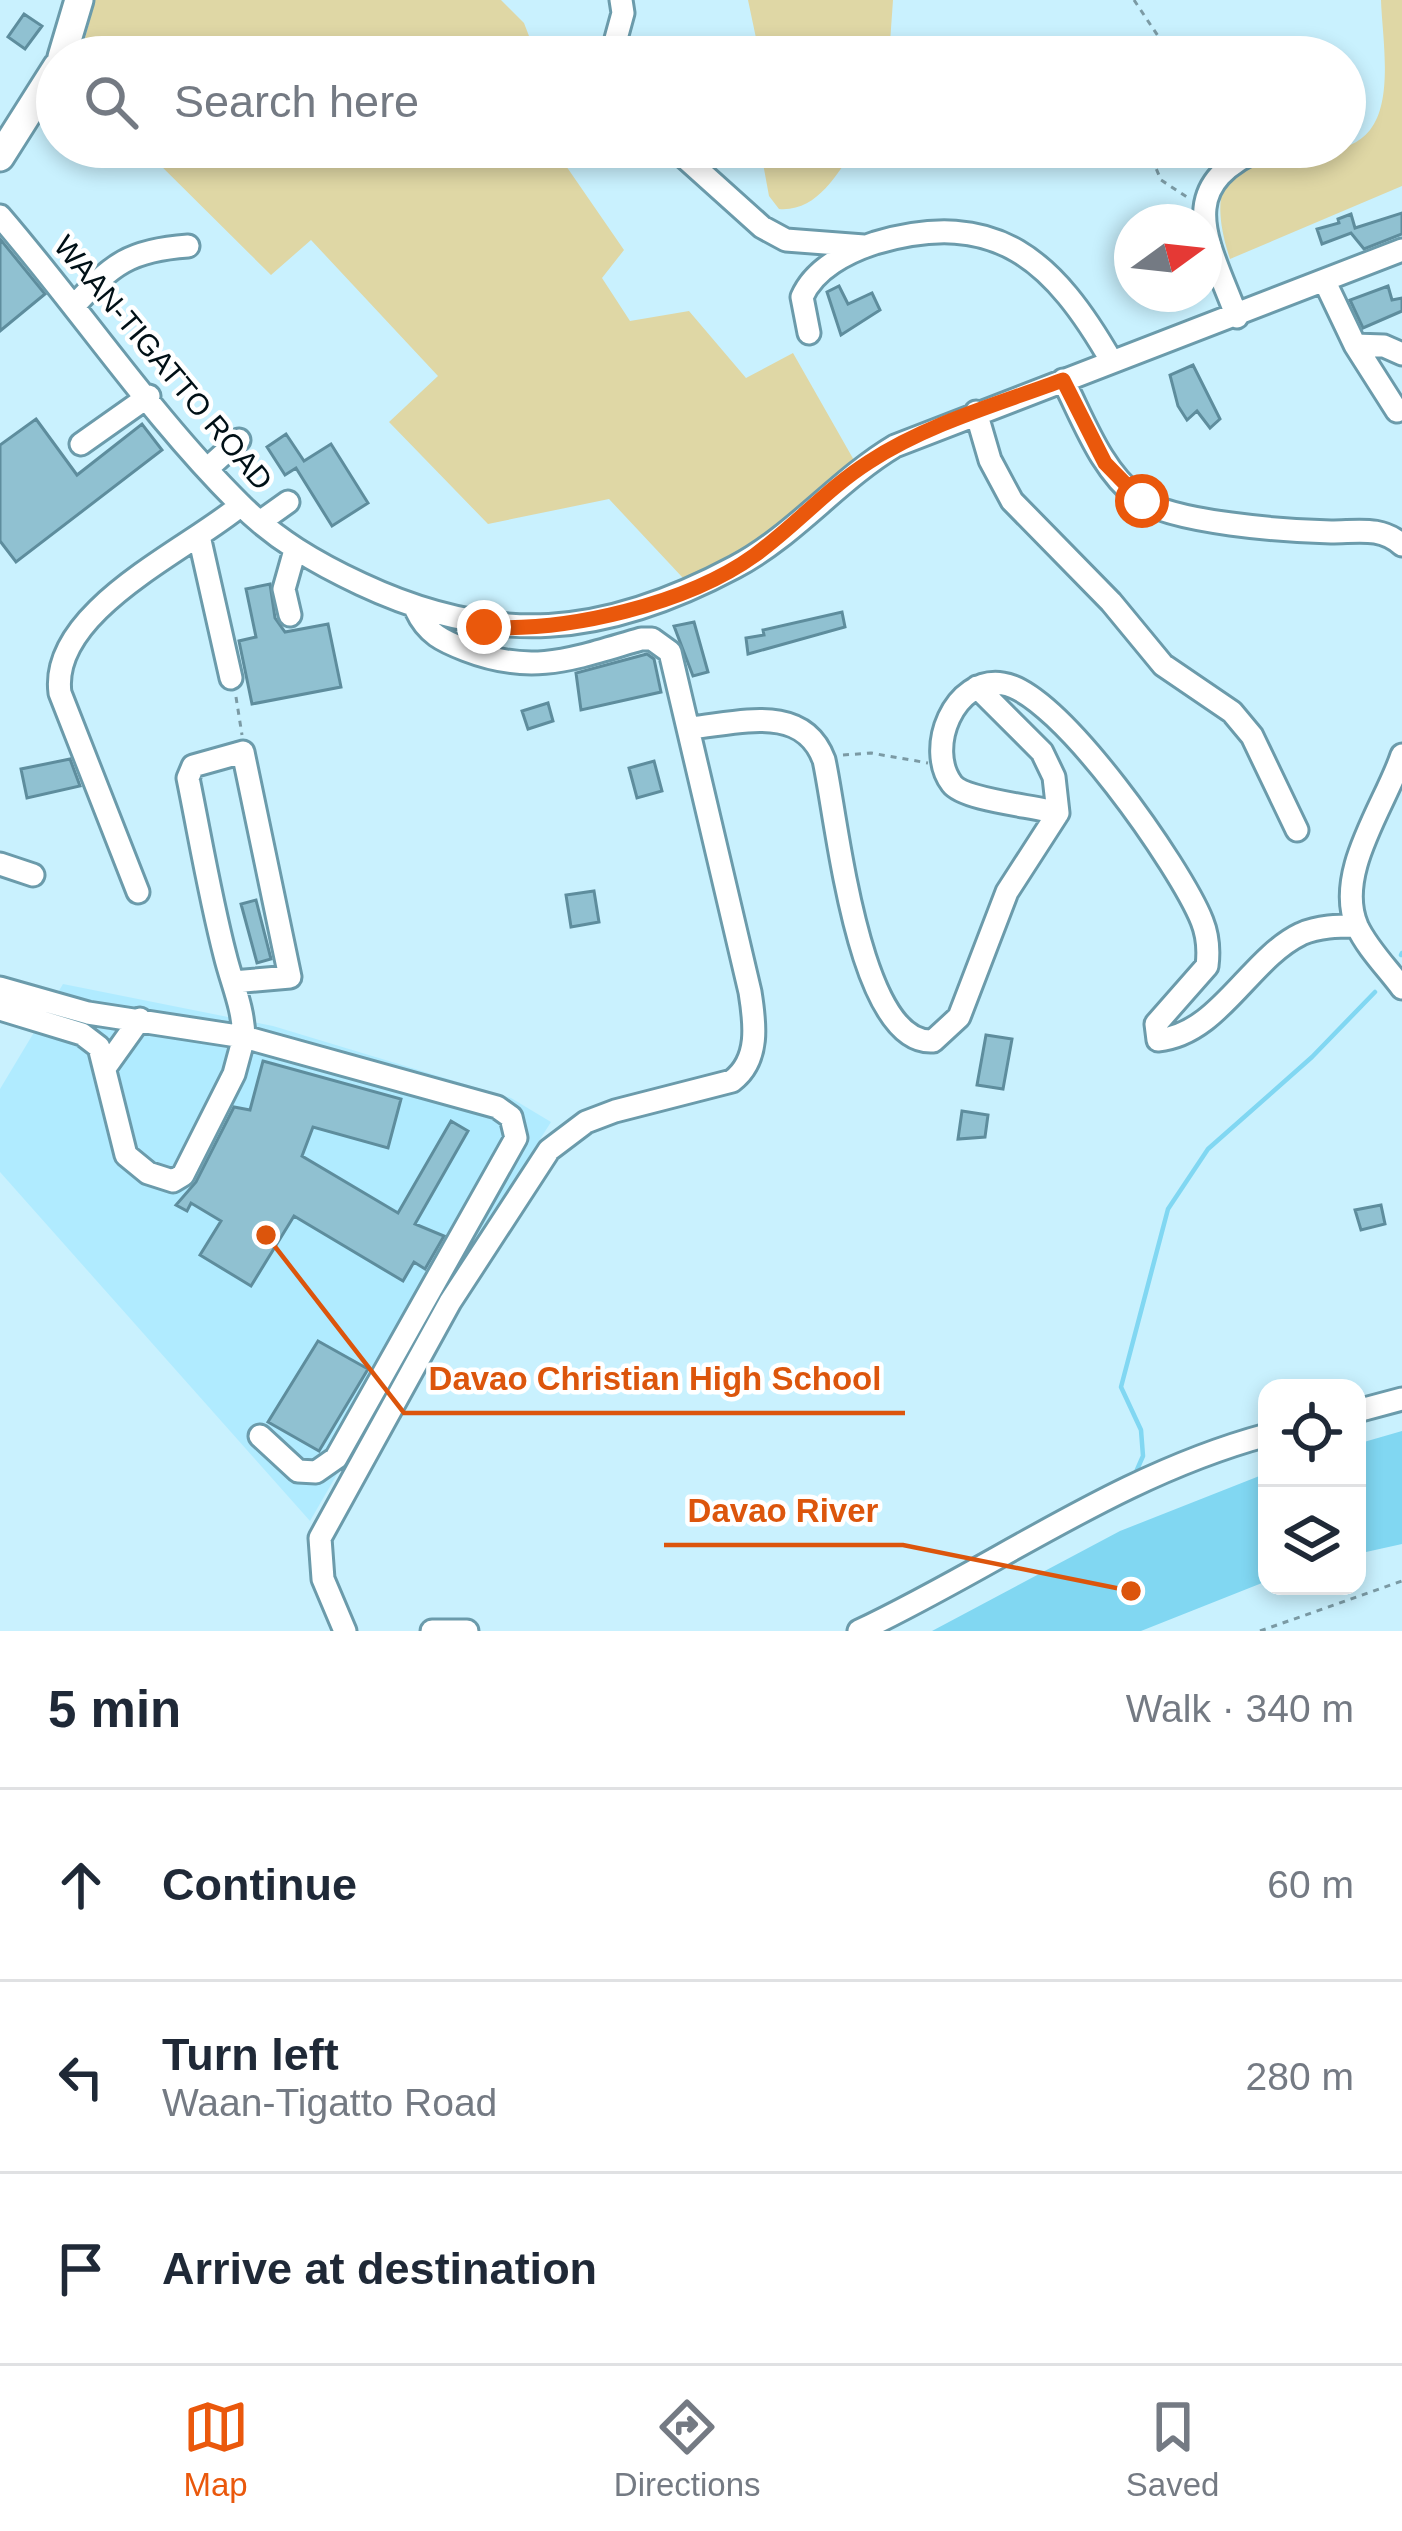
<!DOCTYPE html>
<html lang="en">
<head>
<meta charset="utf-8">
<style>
	body { margin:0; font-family:Arial,sans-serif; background:#f6f6f7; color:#1f2937 }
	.controls { position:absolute; right:36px; bottom:36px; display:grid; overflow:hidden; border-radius:24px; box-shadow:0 6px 18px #0003 }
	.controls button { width:108px; height:108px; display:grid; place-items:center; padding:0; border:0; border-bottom:3px solid #e0e1e3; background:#fff; color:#1f2937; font:60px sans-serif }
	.compass { position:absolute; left:1114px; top:204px; width:108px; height:108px; border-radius:50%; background:#fff; box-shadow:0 6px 18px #0003; rotate:75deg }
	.stop { position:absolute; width:36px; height:36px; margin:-27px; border:9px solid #ea580c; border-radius:50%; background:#fff }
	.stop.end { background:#ea580c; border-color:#fff; box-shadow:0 3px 12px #0008 }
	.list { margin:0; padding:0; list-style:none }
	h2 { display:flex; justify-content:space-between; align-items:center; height:156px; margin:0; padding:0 48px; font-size:51px }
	h2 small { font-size:39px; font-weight:400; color:#747a83 }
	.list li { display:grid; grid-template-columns:78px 1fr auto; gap:36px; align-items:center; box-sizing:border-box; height:192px; padding:0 48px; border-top:3px solid #e0e1e3 }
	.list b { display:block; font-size:45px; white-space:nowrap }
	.list p { margin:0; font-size:39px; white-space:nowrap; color:#747a83 }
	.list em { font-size:39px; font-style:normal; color:#747a83 }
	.icon { flex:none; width:66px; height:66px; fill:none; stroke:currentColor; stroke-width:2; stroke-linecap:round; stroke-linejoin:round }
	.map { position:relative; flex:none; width:1402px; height:1631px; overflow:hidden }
	.search { position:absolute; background:#fff; box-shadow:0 6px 18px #0003; left:36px; right:36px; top:36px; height:132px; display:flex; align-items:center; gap:30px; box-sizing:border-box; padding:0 42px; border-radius:66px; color:#747a83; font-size:45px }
	.sheet { height:732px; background:#fff }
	nav { display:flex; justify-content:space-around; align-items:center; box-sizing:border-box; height:168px; border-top:3px solid #e0e1e3; background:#fff; font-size:33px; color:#747a83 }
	nav a { display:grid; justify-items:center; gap:6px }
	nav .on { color:#ea580c }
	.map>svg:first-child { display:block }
	.built { fill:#b0ebff }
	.green { fill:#dfd7a5 }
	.water { fill:#81d7f2 }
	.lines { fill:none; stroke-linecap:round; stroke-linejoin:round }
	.stream { stroke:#81d7f2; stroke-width:4.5 }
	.building { fill:#90c1d1; stroke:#5e8d9d; stroke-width:3 }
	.minor-casing { stroke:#6b9bab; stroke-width:27 }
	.major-casing { stroke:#6b9bab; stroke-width:33 }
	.path { stroke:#7b9aa4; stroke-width:3; stroke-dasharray:6 6; stroke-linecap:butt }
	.minor { stroke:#fff; stroke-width:21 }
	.major { stroke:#fff; stroke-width:27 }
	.route { stroke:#ea580c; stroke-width:15 }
	.labels { text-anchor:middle; stroke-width:9; stroke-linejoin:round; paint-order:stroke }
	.street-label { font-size:30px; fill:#001016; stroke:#fff }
	.leader { fill:none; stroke:#dc550c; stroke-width:4.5 }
	.callout-dot { fill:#dc550c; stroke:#fff; stroke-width:4.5 }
	.callout-label { font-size:33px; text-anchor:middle; font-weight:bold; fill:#dc550c; stroke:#fff; stroke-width:9; stroke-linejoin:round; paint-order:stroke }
</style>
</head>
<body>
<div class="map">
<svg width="1402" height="1631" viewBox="0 0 1402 1631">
	<rect width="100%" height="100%" fill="#c9f1fe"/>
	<path class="built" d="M63,984L273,1026L511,1098L551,1122L439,1298L310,1521L0,1172V1089Z"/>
	<path class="green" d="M95,0H501L524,23L537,57H80Z
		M748,0H893L889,57H760Z
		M1381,0H1402V186L1230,259C1182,112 1325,186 1370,130C1394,100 1382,35 1381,0Z
		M142,147H553L624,250L602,278L630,321L689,311L746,378L793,353L855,462L749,549L683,578L609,499L488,524L389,422L438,376L311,240L271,275Z
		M760,147H856C836,175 817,212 779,209L769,196Z"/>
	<path class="water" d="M1402,1431V1544L1357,1554V1444Z
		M1267,1473V1581L1141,1631H932L1120,1531Z"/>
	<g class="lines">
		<path class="stream" d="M1401,955L1402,953
			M1114,1487L1136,1472L1143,1456L1141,1430L1121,1387L1168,1209L1208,1149L1312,1057L1375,992"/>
	</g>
	<path class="building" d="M24,14L42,26L25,49L8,37Z
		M1402,213V234L1364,249L1351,233L1322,244L1317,229L1339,223L1338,219L1351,214L1355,228Z
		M0,239L45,294L0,331Z
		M839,286L848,304L872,293L880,310L841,335L827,292Z
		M1388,286L1392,300L1402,298V311L1363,328L1350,300Z
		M1193,365L1220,419L1210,428L1197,411L1187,420L1178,406L1170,375Z
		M36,419L77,475L142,424L162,450L16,562L0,541V445Z
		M286,434L304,461L331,444L368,503L332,526L296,468L285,475L267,447Z
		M270,584L275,618L285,632L328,624L341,687L252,704L239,641L256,637L246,589Z
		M842,612L845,627L748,654L746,638L764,635L763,630Z
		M694,622L708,672L693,676L674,626Z
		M647,654L654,659L661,692L581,710L576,673Z
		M548,703L553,721L528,729L522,711Z
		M70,759L80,786L27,798L21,769Z
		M654,761L662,791L637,798L629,768Z
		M594,891L599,922L571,927L566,895Z
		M256,900L271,959L257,963L241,904Z
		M986,1035L1012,1039L1003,1089L977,1085Z
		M263,1061L401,1099L388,1148L313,1127L302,1156L398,1213L451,1121L468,1131L415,1224L444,1236L425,1269L414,1262L403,1281L294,1216L251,1286L200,1255L221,1221L191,1203L187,1211L176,1205L196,1182L234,1107L250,1110Z
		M962,1111L988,1115L985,1137L958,1139Z
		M1381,1205L1385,1224L1361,1230L1355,1210Z
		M318,1341L368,1369L319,1451L268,1422Z"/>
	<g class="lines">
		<defs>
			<path id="minor" d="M611,57L623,13L621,0
				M673,147L762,227L786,240L864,246
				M0,216C81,310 152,417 240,504C275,539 316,563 361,584C495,647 604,637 735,567C794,536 838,480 895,446L1402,250
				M1325,282L1355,345L1397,411
				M74,306C112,264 130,250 188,246
				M1237,317C1209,242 1170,187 1264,147
				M809,333L802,297C814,269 847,252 875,243C997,207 1054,261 1112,362
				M1355,345L1384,346L1402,354
				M1063,380C1084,421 1101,470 1138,498C1171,523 1288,531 1331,532C1358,532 1381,526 1402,545
				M976,412L990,460L1012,501L1111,602L1163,665L1232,712L1252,736L1297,830
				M81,444L149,396
				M208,468L239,440
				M260,522L288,502
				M199,536L231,678
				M290,615L284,589L295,550
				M690,728C740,723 803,703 824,760C837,818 858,1046 933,1041L959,1017L1007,892L1058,813L1054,777L1042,752L977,687
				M1402,755C1386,804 1334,873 1357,926C1367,948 1388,969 1402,988
				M1058,813C1034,806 964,800 952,784C925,749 954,676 1003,684C1059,692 1181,868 1202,921C1208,936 1209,950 1207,966L1156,1024L1158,1040C1219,1034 1249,959 1301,934C1319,926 1338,926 1357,926
				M0,864L33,875
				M138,892L60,693C49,611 188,550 241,505
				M233,982L290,977L243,752L193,766L188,778C200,837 210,897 225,955C232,984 243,1006 244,1037L497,1107L511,1117L516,1138L336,1458L316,1472L298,1471L260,1436
				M0,988L88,1013L244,1037L234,1074L183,1175L173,1181L148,1173L126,1155L99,1047L82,1034L0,1009
				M105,1068L140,1019
				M1357,1411L1402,1399
				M345,1631L323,1579L320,1538L450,1302L549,1150L586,1122L615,1111L732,1081C760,1060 755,1023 750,992L670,652L652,639H641C575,658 533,676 466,650C443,641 427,634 416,610
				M432,1631H467
				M859,1631C997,1566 1118,1475 1267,1435"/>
			<path id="major" d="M62,57L79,0
				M0,157L57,67"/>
		</defs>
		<use href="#minor" class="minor-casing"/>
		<use href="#major" class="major-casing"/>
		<path class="path" d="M1134,0L1172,57
			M1147,147L1161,180L1190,199
			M236,697L242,735
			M843,755L871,753L928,763
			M1260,1631L1402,1581"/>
		<use href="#minor" class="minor"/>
		<use href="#major" class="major"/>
	</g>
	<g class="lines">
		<path class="route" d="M484,627C568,632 687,604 755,555C795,526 828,488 869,462C927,424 998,404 1063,380L1105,463L1142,501"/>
	</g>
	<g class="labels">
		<g class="street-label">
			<text transform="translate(163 363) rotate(50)" y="10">WAAN-TIGATTO ROAD</text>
		</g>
	</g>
	<path class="leader" d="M266 1235L404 1413H905M1131 1591L903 1545H664"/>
	<g class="callout-dot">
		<circle cx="266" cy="1235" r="12"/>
		<circle cx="1131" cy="1591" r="12"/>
	</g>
	<g class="callout-label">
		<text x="655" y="1390">Davao Christian High School</text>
		<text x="783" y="1522">Davao River</text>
	</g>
</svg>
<div class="controls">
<button><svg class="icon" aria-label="locate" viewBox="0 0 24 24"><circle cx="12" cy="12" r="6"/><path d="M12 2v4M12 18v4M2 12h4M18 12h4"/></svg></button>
<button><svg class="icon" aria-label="layers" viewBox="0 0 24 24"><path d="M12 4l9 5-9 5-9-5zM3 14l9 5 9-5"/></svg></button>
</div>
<svg class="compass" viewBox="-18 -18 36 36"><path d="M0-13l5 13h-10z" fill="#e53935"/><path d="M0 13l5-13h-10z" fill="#747a83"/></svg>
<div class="stop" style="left:1142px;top:501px"></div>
<div class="stop end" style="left:484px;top:627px"></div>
<div class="search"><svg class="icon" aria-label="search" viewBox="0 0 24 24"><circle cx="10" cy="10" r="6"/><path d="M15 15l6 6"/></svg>Search here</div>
</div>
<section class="sheet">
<h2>5 min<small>Walk · 340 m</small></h2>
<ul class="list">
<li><svg class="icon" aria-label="ahead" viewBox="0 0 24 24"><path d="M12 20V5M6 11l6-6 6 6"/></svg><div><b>Continue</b></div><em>60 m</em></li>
<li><svg class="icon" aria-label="left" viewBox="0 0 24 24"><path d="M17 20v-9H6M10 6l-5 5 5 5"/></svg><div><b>Turn left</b><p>Waan-Tigatto Road</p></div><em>280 m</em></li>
<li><svg class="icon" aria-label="arrive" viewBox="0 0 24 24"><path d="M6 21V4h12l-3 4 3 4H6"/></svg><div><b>Arrive at destination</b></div></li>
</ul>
</section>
<nav>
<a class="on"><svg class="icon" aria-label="map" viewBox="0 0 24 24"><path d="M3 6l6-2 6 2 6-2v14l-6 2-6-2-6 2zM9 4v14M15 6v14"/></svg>Map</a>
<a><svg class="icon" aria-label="directions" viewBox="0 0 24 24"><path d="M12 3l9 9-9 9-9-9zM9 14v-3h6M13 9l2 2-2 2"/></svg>Directions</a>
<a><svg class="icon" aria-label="saved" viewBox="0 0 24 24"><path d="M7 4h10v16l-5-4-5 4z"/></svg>Saved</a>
</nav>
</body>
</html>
